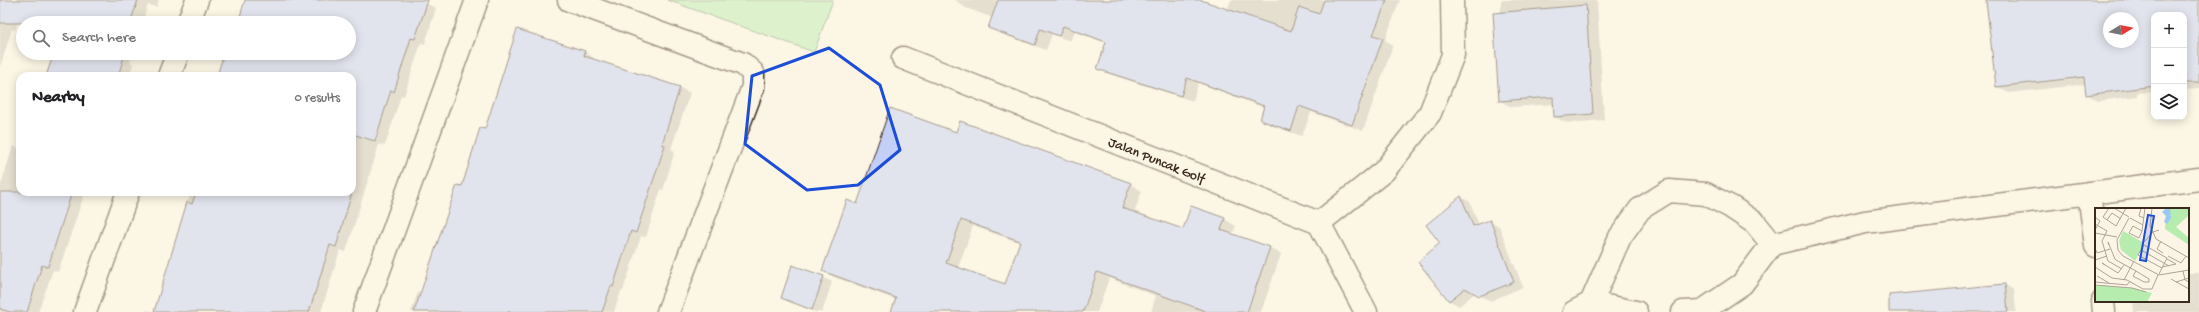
<!DOCTYPE html>
<html lang="en">
<head>
<meta charset="utf-8">
<style>
	body { margin:0; font-family:"Gochi Hand",sans-serif; background:#f6f6f6; color:#202124 }
	.controls { position:absolute; right:12px; top:12px; display:grid; overflow:hidden; border-radius:8px; box-shadow:0 2px 10px #0003 }
	.controls button { width:36px; height:36px; display:grid; place-items:center; padding:0; border:0; border-bottom:1px solid #e0e0e0; background:#fff; color:#202124; font:20px sans-serif }
	.compass { position:absolute; left:2103px; top:12px; width:36px; height:36px; border-radius:50%; background:#fff; box-shadow:0 2px 10px #0003; rotate:80deg }
	.list { margin:0; padding:0; list-style:none }
	h2 { display:flex; justify-content:space-between; align-items:center; height:52px; margin:0; padding:0 16px; font-size:17px }
	h2 small { font-size:13px; font-weight:400; color:#757577 }
	.icon { flex:none; width:22px; height:22px; fill:none; stroke:currentColor; stroke-width:2; stroke-linecap:round; stroke-linejoin:round }
	.map { position:relative; flex:none; width:2199px; height:312px; overflow:hidden }
	.search { position:absolute; background:#fff; box-shadow:0 2px 10px #0003; left:16px; top:16px; width:340px; height:44px; display:flex; align-items:center; gap:10px; box-sizing:border-box; padding:0 14px; border-radius:22px; color:#757577; font-size:15px }
	.panel { position:absolute; background:#fff; box-shadow:0 2px 10px #0003; left:16px; top:72px; width:340px; height:124px; border-radius:12px }
	.map>svg:first-child { display:block }
	.green { fill:#b6ecae; stroke:#788b66 }
	.shadow { fill:#0003; fill-rule:evenodd }
	.building { fill:#c4cff7; stroke:#3b2a1e; fill-rule:evenodd }
	.lines { fill:none; stroke-linecap:round; stroke-linejoin:round }
	.minor-casing { stroke:#3b2a1e; stroke-width:25 }
	.minor { stroke:#fcf5e5; stroke-width:22 }
	.marked { fill:none; stroke:#1d4ed8; stroke-width:3; stroke-linejoin:round }
	.labels { text-anchor:middle; stroke-width:4; stroke-linejoin:round; paint-order:stroke }
	.street-label { font-size:14px; fill:#3b2a1e; stroke:#fcf5e5 }
	.inset-road { fill:none; stroke:#afa495; stroke-width:1 }
	.view { fill:#1d4ed8; fill-opacity:0.15; stroke:#1d4ed8; stroke-width:2 }
	.inset-edge { fill:none; stroke:#3b2a1e; stroke-width:2 }
</style>
</head>
<body>
<div class="map">
<svg width="2199" height="312" viewBox="0 0 2199 312">
	<rect width="100%" height="100%" fill="#fcf5e5"/>
	<filter id="ink" filterUnits="userSpaceOnUse"><feTurbulence type="fractalNoise" baseFrequency=".025" numOctaves="2"/><feDisplacementMap in="SourceGraphic" scale="8" xChannelSelector="R" yChannelSelector="G"/><feConvolveMatrix kernelMatrix="1 2 1 2 8 2 1 2 1" color-interpolation-filters="sRGB"/></filter>
	<g filter="url(#ink)">
		<path class="green" d="M667,0H833L814,52Z"/>
		<path class="shadow" d="M0,0H159L156,7L148,5L142,23H35L19,18L15,30L12,29L0,67Z
			M246,0H418L436,8L425,44L421,43L404,96L401,95L385,146L379,144L346,252L340,250L321,312H155L191,192H352V76H218L225,53H349V23H239Z
			M955,0H1198L1227,10L1231,0H1400L1385,40L1393,45L1363,131L1311,112L1302,136L1272,126L1261,119L1265,108L1198,83L1193,101L1109,74L1098,68L1107,43L1074,32L1070,41L1052,34L1046,50L1001,34L989,28L993,18L966,8Z
			M1501,0H1597L1604,120L1567,123L1555,117V104L1512,107L1500,101Z
			M1987,0H2199V89L2184,90V15H2154V92L2137,93V96L2098,101L2087,94L2086,84L2009,93L1997,87ZM2109,18H2133V42H2109Z
			M585,52L594,58V60L680,88L690,93L671,149L675,151L663,190L661,189L646,237L641,236L623,291H621L614,312H411L418,292L421,293L485,131Z
			M54,53H133L130,62L133,64L129,76H46Z
			M957,133L1130,184L1142,191L1134,213L1184,230L1224,219L1236,226L1232,235L1270,248L1281,254L1261,312H1151L1156,296L1109,278L1097,312H892L896,300L834,277L823,271L857,205ZM973,226L1020,243L1005,285L958,268Z
			M13,146L20,149V192H85L58,272L53,270L38,312H0V188Z
			M1461,197L1470,202L1479,225L1490,221L1499,226L1523,287L1490,301L1475,293L1459,306L1450,301L1419,263L1442,243Z
			M2188,273H2199V312H2134L2133,301H2188Z
			M823,277L832,282L822,312H815L782,298Z
			M2005,285L2014,290L2016,312H1923Z
			M147,310L154,312H146Z"/>
		<path class="building" d="M0,0H138L130,23H0Z
			M245,0H428L415,39L411,38L394,92L391,90L375,141L352,134V76H217L224,53H349V23H238Z
			M998,0H1201L1291,31L1299,7L1319,14L1324,0H1387L1373,35L1383,38L1352,125L1299,106L1291,131L1260,120L1264,106L1187,78L1181,96L1097,69L1106,42L1063,26L1059,36L1040,29L1035,45L988,28Z
			M1986,0H2199V83H2184V15H2154V86L2086,95L2084,77L1996,87ZM2109,18H2133V42H2109Z
			M1586,5L1593,114L1554,117L1553,97L1499,101L1493,13Z
			M517,29L585,51L584,56L680,87L662,144L665,145L636,233L631,231L613,287L611,286L602,312H414L457,185L462,186L480,128L485,129Z
			M54,53H121L120,56L124,57L118,76H46Z
			M890,108L956,132L960,121L1131,183L1122,208L1183,229L1191,206L1225,218L1221,230L1270,247L1247,312H1208L1097,272L1083,312H891L896,298L822,271L847,200L857,204ZM961,220L1020,241L1005,284L946,263Z
			M0,192H72L48,267L42,265L27,312H10L0,309Z
			M196,192H352L336,247L330,245L309,312H154L187,202L192,204Z
			M1461,196L1473,226L1490,220L1514,282L1479,296L1465,288L1449,301L1418,262L1440,243L1426,225Z
			M792,265L824,276L812,310L781,298Z
			M2005,284L2008,312H1889V295Z"/>
		<g class="lines">
			<defs>
				<path id="minor" d="M569,0L743,64L753,73V87L668,312
					M188,23L197,0
					M903,58L1319,223L1366,312
					M169,76L178,53
					M2089,193L2096,246
					M1319,223L1384,171L1430,113L1453,55L1452,0
					M2103,301L2104,312
					M1591,303L1636,312
					M85,312L128,192
					M364,312L477,0
					M1574,312L1591,303L1620,237L1640,209L1669,191L1706,194L1731,207L1755,223L1772,244
					M1683,312L1702,311L1742,284L1772,244L1865,222L2199,179"/>
			</defs>
			<use href="#minor" class="minor-casing"/>
			<use href="#minor" class="minor"/>
		</g>
	</g>
	<path d="M0 0H2199V312H0ZM829,48L880,85L900,150L858,185L807,190L745,144L752,76Z" fill="#fcf5e5" fill-opacity=".55" fill-rule="evenodd"/>
	<path class="marked" d="M829,48L880,85L900,150L858,185L807,190L745,144L752,76Z"/>
	<g class="labels">
		<g class="street-label">
			<text transform="translate(1157 159) rotate(22)" y="5">Jalan Puncak Golf</text>
		</g>
	</g>
	<g transform="translate(2095 208)">
		<rect width="94" height="94" fill="#fcf5e5"/>
		<path d="M72,0H94V7L81,19L94,30V37L70,21ZM28,23L49,35L40,53L26,42L24,33ZM0,77L38,80L57,85L52,94H0Z" fill="#b6ecae"/>
		<path d="M71,0H75L76,10L72,16L69,14L71,8L67,4Z" fill="#99caf5"/>
		<path class="inset-road" d="M14,0L8,9L21,18L31,0M19,0L34,9M46,0L44,8L49,10M0,9L5,13L0,22M34,10L22,32L23,42L28,48L64,67L94,62M35,10L48,17M12,12L17,5L26,11M0,16L12,23L7,33L13,53L27,61M64,22L58,24L61,31L94,50M47,23L38,18L34,25L44,30L47,23L50,0M0,25L22,29M66,33L62,41L68,45M49,34L58,24L55,18L57,0M14,37L13,34L20,51L21,52L41,63L54,71V74H49L38,68L41,63M0,40L2,45L15,41M46,42L74,58M73,48L86,55L91,48M0,52L12,48M10,57L7,55L23,65L29,57M0,59L17,70L32,72L48,81H57L63,67M67,59L81,56L72,51M88,63L90,72L94,74M64,66L72,50L49,37L43,47L67,60M2,68L14,75M76,71L94,81M29,72L39,53M0,74L32,77L35,73M81,74L94,70M0,77L37,80L51,84"/>
		<path class="view" d="M53,7L59,8L51,53L45,52Z"/>
		<rect width="94" height="94" class="inset-edge"/>
	</g>
</svg>
<div class="controls">
<button>+</button>
<button>−</button>
<button><svg class="icon" aria-label="layers" viewBox="0 0 24 24"><path d="M12 4l9 5-9 5-9-5zM3 14l9 5 9-5"/></svg></button>
</div>
<svg class="compass" viewBox="-18 -18 36 36"><path d="M0-13l5 13h-10z" fill="#e53935"/><path d="M0 13l5-13h-10z" fill="#757577"/></svg>
<div class="search"><svg class="icon" aria-label="search" viewBox="0 0 24 24"><circle cx="10" cy="10" r="6"/><path d="M15 15l6 6"/></svg>Search here</div>
<section class="panel">
<h2>Nearby<small>0 results</small></h2>
<ul class="list">
</ul>
</section>
</div>
</body>
</html>
